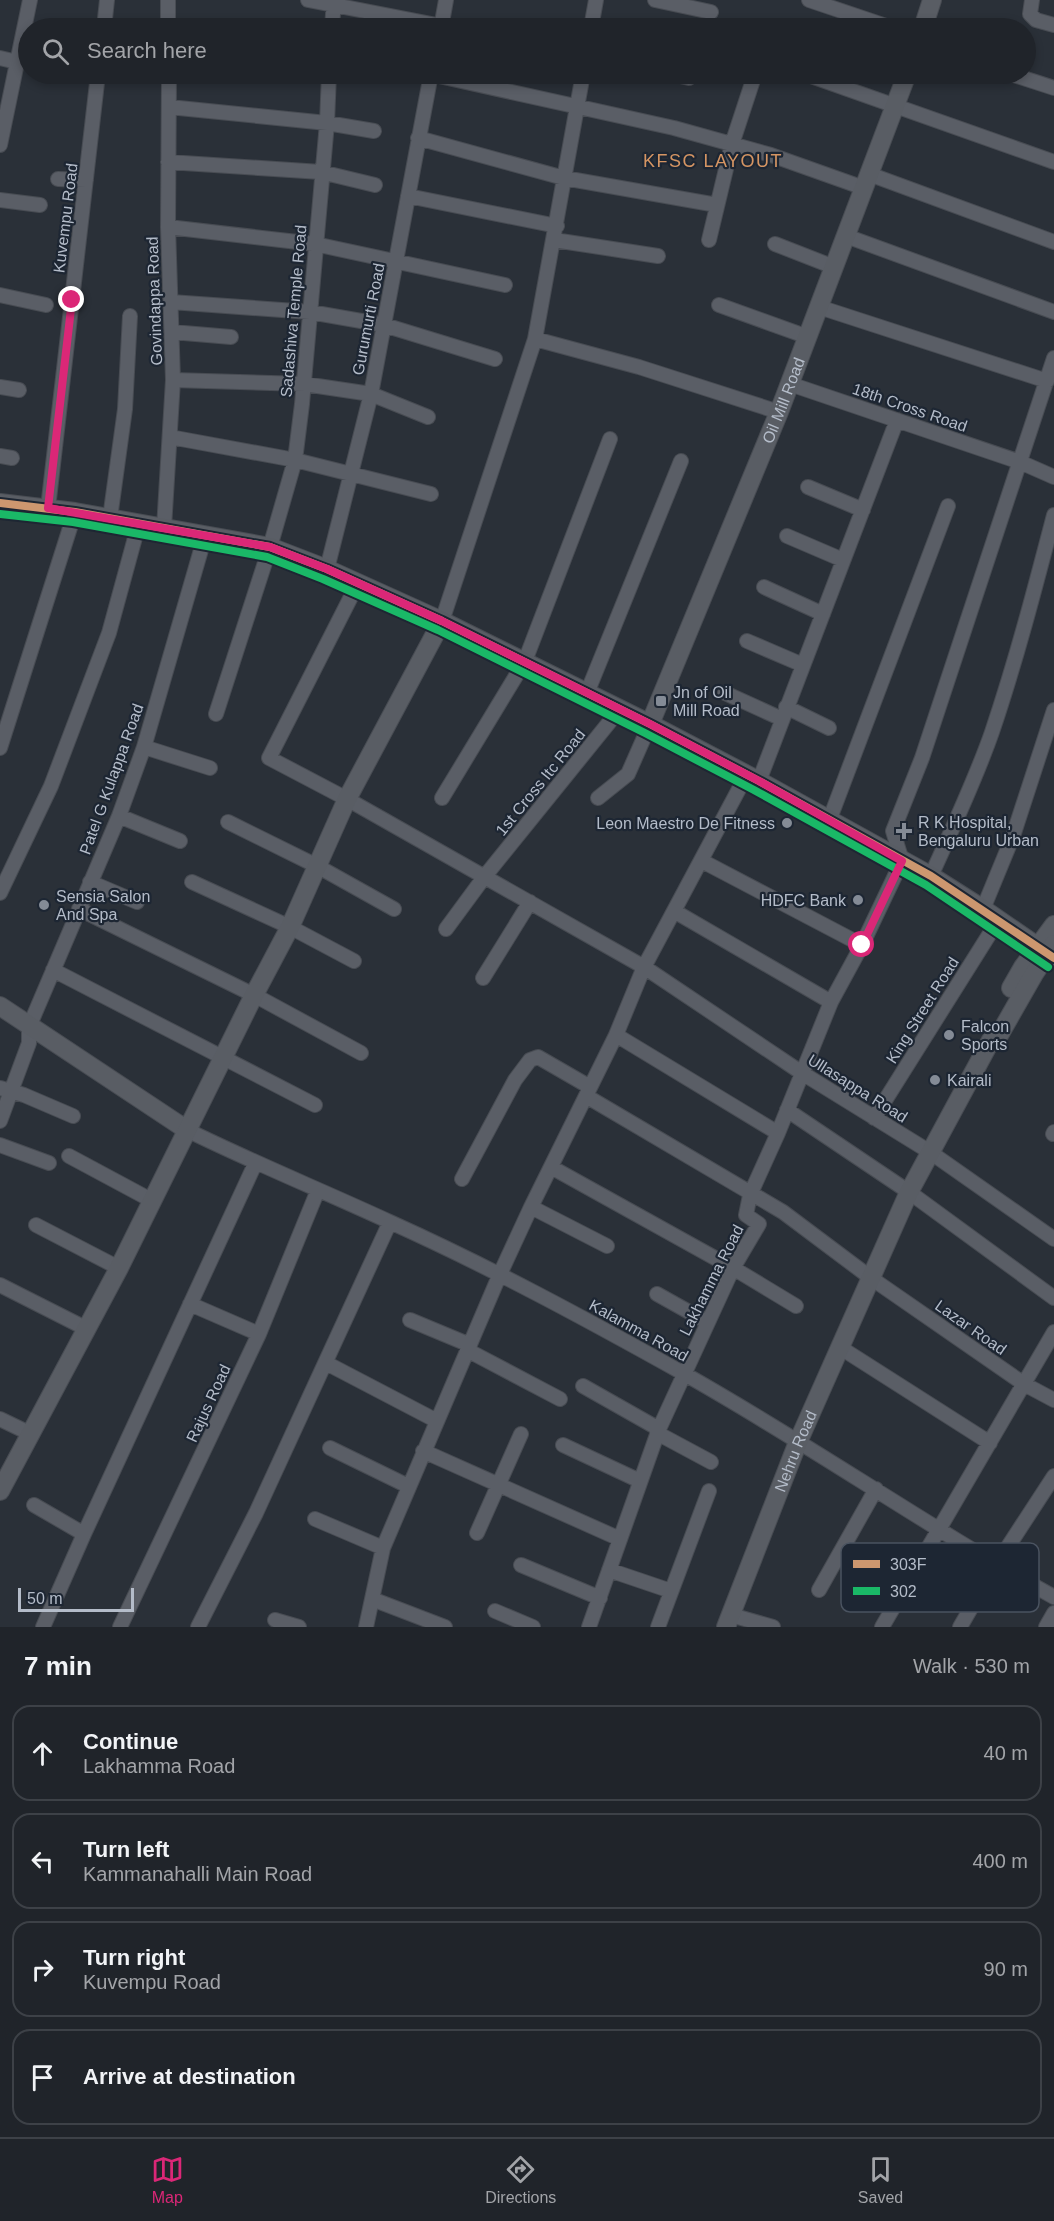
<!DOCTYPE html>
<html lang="en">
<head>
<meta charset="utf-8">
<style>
	body { margin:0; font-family:Arial,sans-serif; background:#2d3036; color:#f1f3f6 }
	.scale { position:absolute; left:18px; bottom:15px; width:116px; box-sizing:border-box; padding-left:6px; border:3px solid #b4bcc9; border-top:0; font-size:16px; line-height:21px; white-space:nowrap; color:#b4bcc9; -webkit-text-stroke:4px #1d2633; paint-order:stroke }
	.stop { position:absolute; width:18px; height:18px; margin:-14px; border:4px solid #db2777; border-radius:50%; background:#fff }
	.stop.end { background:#db2777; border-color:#fff; box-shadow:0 2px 6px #0008 }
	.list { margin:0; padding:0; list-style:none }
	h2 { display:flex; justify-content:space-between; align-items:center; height:78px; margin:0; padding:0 24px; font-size:26px }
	h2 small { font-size:20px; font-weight:400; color:#a2a4a8 }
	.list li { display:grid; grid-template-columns:39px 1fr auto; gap:18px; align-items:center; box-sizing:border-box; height:96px; margin:0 12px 12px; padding:0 12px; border:2px solid #3d4147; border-radius:18px }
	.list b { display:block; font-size:22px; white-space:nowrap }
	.list p { margin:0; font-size:20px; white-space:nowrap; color:#a2a4a8 }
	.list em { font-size:20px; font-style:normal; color:#a2a4a8 }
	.icon { flex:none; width:33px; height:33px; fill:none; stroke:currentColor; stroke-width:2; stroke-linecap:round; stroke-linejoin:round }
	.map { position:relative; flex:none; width:1054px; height:1627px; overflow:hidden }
	.search { position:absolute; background:#20242a; box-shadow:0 3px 9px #0003; left:18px; right:18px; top:18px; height:66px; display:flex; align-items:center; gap:15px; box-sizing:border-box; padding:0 21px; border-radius:33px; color:#a2a4a8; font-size:22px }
	.sheet { height:510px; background:#20242a }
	nav { display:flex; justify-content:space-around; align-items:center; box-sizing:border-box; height:84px; border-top:2px solid #3d4147; background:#20242a; font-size:16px; color:#a2a4a8 }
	nav a { display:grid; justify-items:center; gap:3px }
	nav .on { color:#db2777 }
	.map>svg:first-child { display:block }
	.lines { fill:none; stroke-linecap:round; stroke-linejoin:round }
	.street-casing { stroke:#484c53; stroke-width:16 }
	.secondary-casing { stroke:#484c53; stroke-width:20 }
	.street { stroke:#5a5e66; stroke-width:14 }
	.secondary { stroke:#595d64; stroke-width:18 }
	.bus-1-casing { stroke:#1d2633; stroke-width:12 }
	.bus-2-casing { stroke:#1d2633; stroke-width:12 }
	.bus-1 { stroke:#cd976f; stroke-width:8 }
	.bus-2 { stroke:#1ab867; stroke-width:8 }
	.route { stroke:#db2777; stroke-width:8 }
	.poi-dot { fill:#848b96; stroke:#1d2633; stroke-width:2 }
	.labels { text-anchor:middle; stroke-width:4.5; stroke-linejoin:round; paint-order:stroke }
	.street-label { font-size:16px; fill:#b4bcc9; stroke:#1d2633 }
	.poi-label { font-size:16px; fill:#b4bcc9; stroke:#1d2633; text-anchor:start }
	.neighbourhood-label { font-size:18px; letter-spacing:1.5px; fill:#d59563; stroke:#1d2633 }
	.key { fill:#1d2633; stroke:#4a5360; stroke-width:1.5 }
	.key-label { font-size:16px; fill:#b4bcc9 }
</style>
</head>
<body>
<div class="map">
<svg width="1054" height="1627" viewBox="0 0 1054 1627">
	<rect width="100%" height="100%" fill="#2a3038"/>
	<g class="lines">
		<defs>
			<path id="street" d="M308,0L452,28
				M655,0L711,12
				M809,0L892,28
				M1032,0L1030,14L1036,20L1054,25
				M104,28L107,0
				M168,28V0
				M332,28L334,0
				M441,28L446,0
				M591,28L596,0
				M0,58L17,62
				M430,74L674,128L771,155L864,188
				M672,74L689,78
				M805,74L1054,162
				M1011,74L1054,88
				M169,107L327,123L374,131
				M418,138L564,178L717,205
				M0,145L30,0
				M168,162L321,172L375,185
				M869,174L1054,242
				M58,179L86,180
				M408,196L557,226
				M0,200L40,205
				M168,227L315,244L505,285
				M846,236L1054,312
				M554,240L658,256
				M709,240L732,144L755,74
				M775,244L834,267
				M0,295L46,305
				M171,302L310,312L384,325L495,359
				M719,305L808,337
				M819,307L1047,381
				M172,332L231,337
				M535,339L639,367L779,412
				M173,380L304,384L371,394L428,417
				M790,384L1020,462L1054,477
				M0,387L19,390
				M170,437L295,460L431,494
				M0,456L12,458
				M808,487L863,510
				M48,508L98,74
				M110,518L125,409L130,316
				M164,528L173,380L168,227L169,74
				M787,536L843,560
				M327,569L371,394L431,74
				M358,583L269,758L347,799L644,967L802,1073L930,1152L1054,1239
				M764,587L823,614
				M442,621L535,339L583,74
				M747,641L803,665
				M587,693L681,461
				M725,693L782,719
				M786,707L829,728
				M216,714L270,547L295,460L302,404L327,123L329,74
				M144,747L210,768
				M0,748L75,512
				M759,781L897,420
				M442,798L525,661L610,439
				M598,798L628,774L650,724
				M119,816L180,841
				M829,821L948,506
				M228,822L317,866L394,909
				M702,861L862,945
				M931,876C952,829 975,781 992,732C1016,661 1035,588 1054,515
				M90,882L137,902
				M192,882L290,927L354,961
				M0,893L51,786L109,633L139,523
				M79,909L254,995L361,1053
				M983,909L1013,836L1054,710
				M674,911L831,1002
				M446,929L485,876L620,709
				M53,970L315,1105
				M483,978L530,902
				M616,1035L778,1133
				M0,1088L24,1095L73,1116
				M586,1096L783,1212L871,1278L1024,1384L1054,1400
				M787,1110L909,1192L1054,1298
				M874,1118L999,919
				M0,1121L29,1043V1027L119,816L144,747L205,536
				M187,1130C254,1163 323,1191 390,1222C490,1267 586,1319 681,1372C808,1443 927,1527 1054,1597
				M1053,1134L1054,1132
				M0,1145L49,1163
				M69,1156L151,1200
				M551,1167L733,1268L796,1306
				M462,1179L515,1080L530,1060L538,1057L590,1087
				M531,1207L607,1246
				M36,1225L119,1268
				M0,1285L85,1328
				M657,1294L707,1322
				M190,1304L259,1334
				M410,1320L470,1345
				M841,1348L990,1443
				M467,1350L560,1399
				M326,1363L437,1421
				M583,1386L659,1429
				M0,1419L29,1433
				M657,1433L711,1462
				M563,1445L640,1481
				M330,1448L408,1486
				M423,1451L620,1539
				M34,1505L84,1534
				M315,1519L383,1548
				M477,1533L521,1434
				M521,1565L600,1598
				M609,1570L671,1591
				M819,1590L876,1489
				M372,1599L445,1627
				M495,1611L533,1627
				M731,1615L773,1627
				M275,1620L299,1627
				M43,1627L84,1534L255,1164
				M120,1627L259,1334L318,1190
				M198,1627L256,1513L390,1222
				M366,1627L383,1548L500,1274L531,1207L616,1035L644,967L747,774
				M589,1627L659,1429L733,1268L759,1224L746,1215L750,1195L778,1133L831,1002L862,945L902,861L893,831L922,758L1054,358
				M658,1627L709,1491
				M882,1627L1054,1332
				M960,1627L996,1565L1054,1476
				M1046,1627L1054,1613"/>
			<g id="secondary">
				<path d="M923,28L932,0"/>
				<path d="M0,503L75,512L270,547L327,569L442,621L650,724L759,781L931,876L983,909L1054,958"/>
				<path id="s1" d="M650,724L779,412L907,74"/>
				<path d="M1011,988L1023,967L1054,925"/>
				<path d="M0,1006L187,1130"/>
				<path d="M0,1491L119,1268L254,995L290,927L347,799L442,621"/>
				<path id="s2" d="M726,1627L798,1442L909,1192L991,1040L998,1037L1034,974L1054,944"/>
			</g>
		</defs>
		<use href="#street" class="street-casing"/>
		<use href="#secondary" class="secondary-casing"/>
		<use href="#street" class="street"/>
		<use href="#secondary" class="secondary"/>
		<defs>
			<path id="bus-1" d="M0,503L75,512L270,547L327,569L442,621L650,724L759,781L931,876L1054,958"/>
			<path id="bus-2" d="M0,514L73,522L267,557L323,579L438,630L645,733L754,790L926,885L1048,967"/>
		</defs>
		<use href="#bus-1" class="bus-1-casing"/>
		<use href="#bus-2" class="bus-2-casing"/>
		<use href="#bus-1" class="bus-1"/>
		<use href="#bus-2" class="bus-2"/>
	</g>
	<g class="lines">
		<path class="route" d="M72,300L48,508L270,547L327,569L442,621L650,724L759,781L902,861L862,945"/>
	</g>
	<g class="poi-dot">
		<rect x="655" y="695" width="12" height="12" rx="3"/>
		<circle cx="787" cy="823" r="6"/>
		<path d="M901 822h6v6h6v6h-6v6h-6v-6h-6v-6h6z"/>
		<circle cx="858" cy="900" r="6"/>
		<circle cx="44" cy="905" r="6"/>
		<circle cx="949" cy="1035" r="6"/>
		<circle cx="935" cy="1080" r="6"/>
	</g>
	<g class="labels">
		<g class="street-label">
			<text transform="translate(65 218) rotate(-83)" y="6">Kuvempu Road</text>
			<text transform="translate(154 301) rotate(-92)" y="6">Govindappa Road</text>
			<text transform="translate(293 311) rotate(-85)" y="6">Sadashiva Temple Road</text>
			<text transform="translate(368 319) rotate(-79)" y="6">Gurumurti Road</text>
			<text dy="6" stroke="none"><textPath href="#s1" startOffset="350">Oil Mill Road</textPath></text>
			<text transform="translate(910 407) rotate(19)" y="6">18th Cross Road</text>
			<text transform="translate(111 779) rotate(-70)" y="6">Patel G Kulappa Road</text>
			<text transform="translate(540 782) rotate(-51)" y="6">1st Cross Itc Road</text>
			<text transform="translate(922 1010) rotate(-58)" y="6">King Street Road</text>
			<text transform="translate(858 1088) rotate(32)" y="6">Ullasappa Road</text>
			<text transform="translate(711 1280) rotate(-63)" y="6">Lakhamma Road</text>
			<text transform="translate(971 1327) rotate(35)" y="6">Lazar Road</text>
			<text transform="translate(639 1330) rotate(29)" y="6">Kalamma Road</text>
			<text transform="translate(208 1403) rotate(-65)" y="6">Rajus Road</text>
			<text dy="6" stroke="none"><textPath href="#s2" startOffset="189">Nehru Road</textPath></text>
		</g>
		<g class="poi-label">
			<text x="673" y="698">Jn of Oil<tspan x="673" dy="18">Mill Road</tspan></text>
			<text x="918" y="828">R K Hospital,<tspan x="918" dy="18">Bengaluru Urban</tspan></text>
			<text x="775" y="829" text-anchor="end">Leon Maestro De Fitness</text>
			<text x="56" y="902">Sensia Salon<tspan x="56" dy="18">And Spa</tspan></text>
			<text x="846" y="906" text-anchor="end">HDFC Bank</text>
			<text x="961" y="1032">Falcon<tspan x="961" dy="18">Sports</tspan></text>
			<text x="947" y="1086">Kairali</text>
		</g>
		<g class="neighbourhood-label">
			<text x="713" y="167">KFSC LAYOUT</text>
		</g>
	</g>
	<rect x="841" y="1543" width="198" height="69" rx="9" class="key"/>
	<rect x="853" y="1560" width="27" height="8" fill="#cd976f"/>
	<rect x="853" y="1587" width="27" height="8" fill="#1ab867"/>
	<g class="key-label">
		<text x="890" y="1570">303F</text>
		<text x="890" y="1597">302</text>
	</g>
</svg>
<div class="scale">50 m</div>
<div class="stop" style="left:862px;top:945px"></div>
<div class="stop end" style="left:72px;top:300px"></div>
<div class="search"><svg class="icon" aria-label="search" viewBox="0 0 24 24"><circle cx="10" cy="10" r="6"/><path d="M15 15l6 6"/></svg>Search here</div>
</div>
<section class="sheet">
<h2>7 min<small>Walk · 530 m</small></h2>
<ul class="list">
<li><svg class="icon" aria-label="ahead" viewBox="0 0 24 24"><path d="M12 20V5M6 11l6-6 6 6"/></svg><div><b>Continue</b><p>Lakhamma Road</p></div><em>40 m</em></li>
<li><svg class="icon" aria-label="left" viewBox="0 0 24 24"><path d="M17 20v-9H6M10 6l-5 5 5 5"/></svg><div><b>Turn left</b><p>Kammanahalli Main Road</p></div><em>400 m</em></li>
<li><svg class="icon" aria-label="right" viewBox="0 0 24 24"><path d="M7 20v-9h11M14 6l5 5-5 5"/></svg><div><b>Turn right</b><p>Kuvempu Road</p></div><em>90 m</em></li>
<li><svg class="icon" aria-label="arrive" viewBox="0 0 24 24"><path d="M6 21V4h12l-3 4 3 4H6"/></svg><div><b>Arrive at destination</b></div></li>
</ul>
</section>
<nav>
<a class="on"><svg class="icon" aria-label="map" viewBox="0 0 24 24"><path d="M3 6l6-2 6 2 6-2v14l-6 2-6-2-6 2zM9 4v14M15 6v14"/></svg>Map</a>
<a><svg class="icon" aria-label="directions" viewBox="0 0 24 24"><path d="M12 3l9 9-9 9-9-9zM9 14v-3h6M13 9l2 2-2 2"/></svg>Directions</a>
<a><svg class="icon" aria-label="saved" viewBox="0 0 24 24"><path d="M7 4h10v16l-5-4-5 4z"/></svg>Saved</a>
</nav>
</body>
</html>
